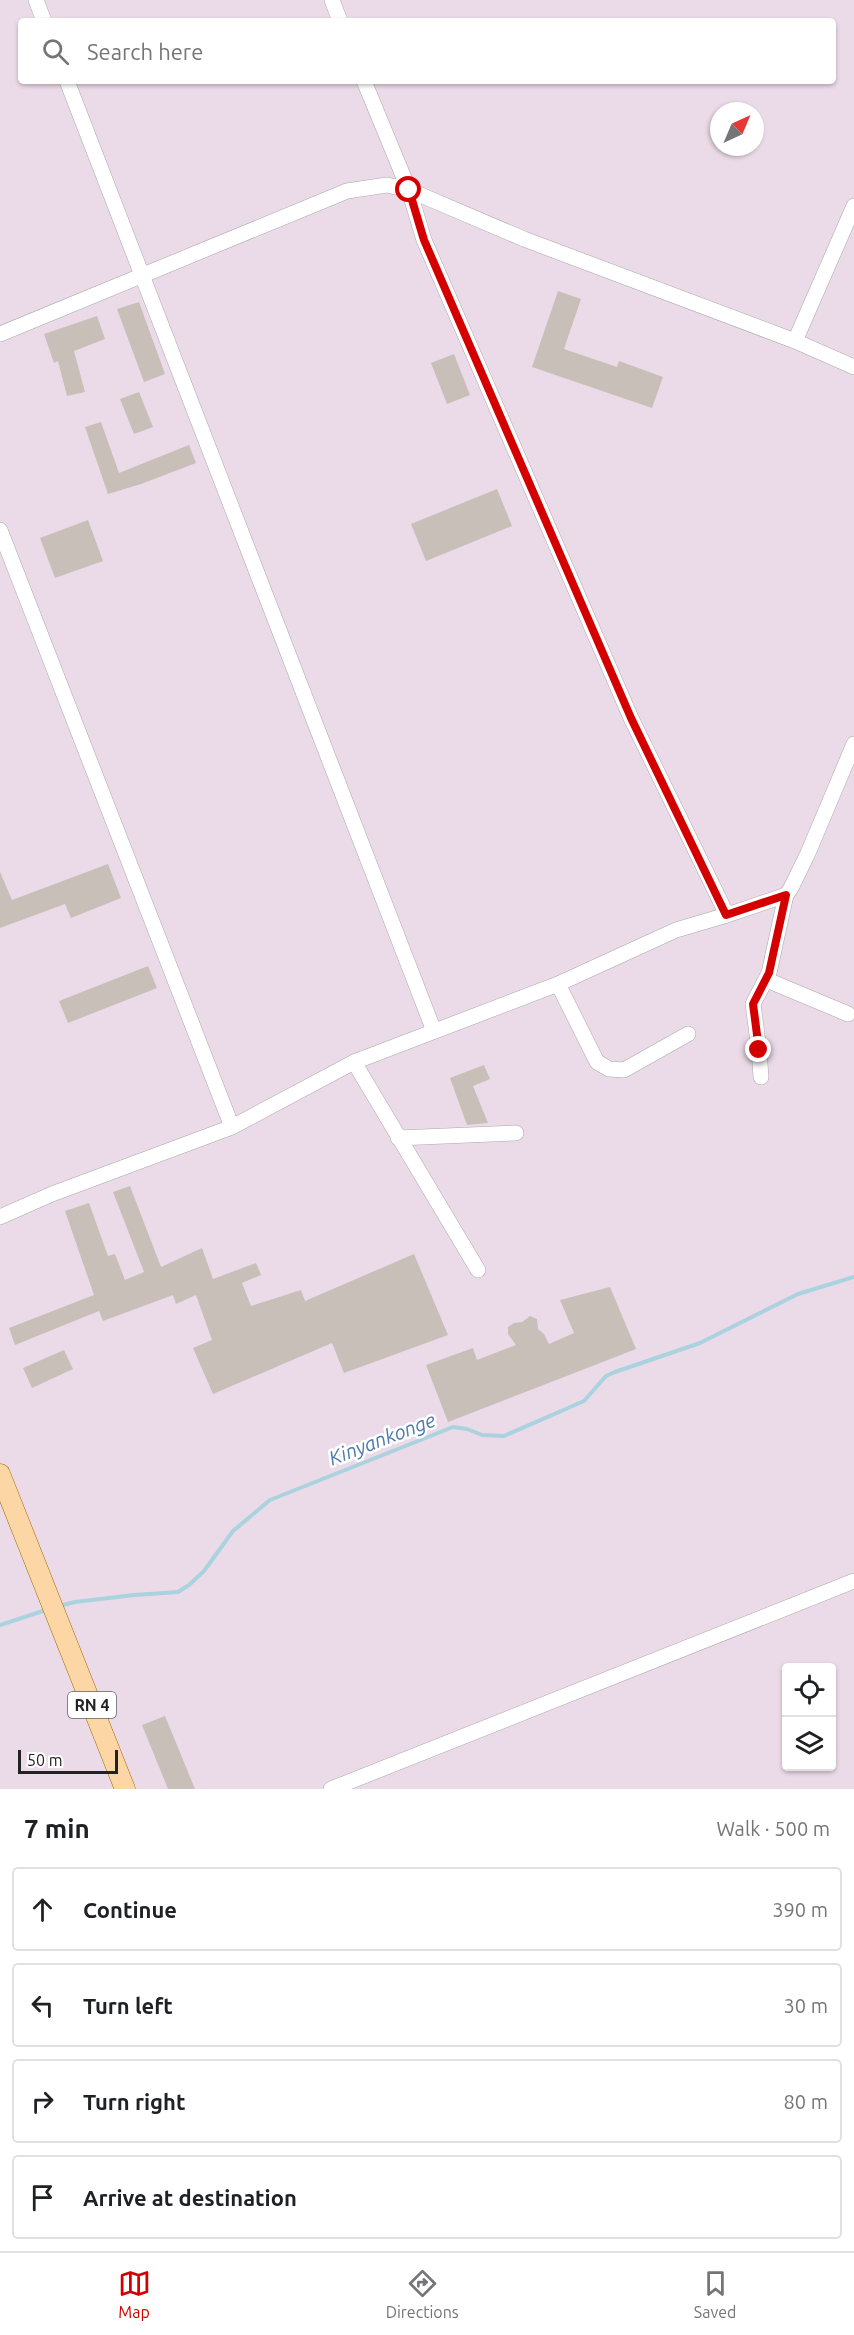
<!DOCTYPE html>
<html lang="en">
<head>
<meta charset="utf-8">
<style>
	body { margin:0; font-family:Ubuntu,sans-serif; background:#f6f6f6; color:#202124 }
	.controls { position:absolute; right:18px; bottom:18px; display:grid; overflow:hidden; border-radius:6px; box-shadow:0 2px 4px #0004 }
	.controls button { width:54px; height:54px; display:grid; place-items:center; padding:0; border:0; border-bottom:2px solid #e0e0e0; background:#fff; color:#202124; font:30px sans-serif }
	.compass { position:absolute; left:710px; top:102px; width:54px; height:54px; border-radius:50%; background:#fff; box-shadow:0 2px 4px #0004; rotate:44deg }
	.scale { position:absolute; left:18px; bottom:15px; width:100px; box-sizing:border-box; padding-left:6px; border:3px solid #222; border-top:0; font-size:16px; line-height:21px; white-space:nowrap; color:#222; -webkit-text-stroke:4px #fff; paint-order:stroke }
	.stop { position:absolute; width:18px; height:18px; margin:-14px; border:4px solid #d40000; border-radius:50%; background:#fff }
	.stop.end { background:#d40000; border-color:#fff; box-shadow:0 2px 6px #0008 }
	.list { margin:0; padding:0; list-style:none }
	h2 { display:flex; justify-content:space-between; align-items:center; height:78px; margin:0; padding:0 24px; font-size:26px }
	h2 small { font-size:20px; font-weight:400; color:#757577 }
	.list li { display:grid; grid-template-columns:39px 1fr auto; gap:18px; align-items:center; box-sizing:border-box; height:84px; margin:0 12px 12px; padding:0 12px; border:2px solid #e0e0e0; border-radius:6px }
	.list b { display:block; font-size:22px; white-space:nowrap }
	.list em { font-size:20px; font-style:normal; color:#757577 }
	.icon { flex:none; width:33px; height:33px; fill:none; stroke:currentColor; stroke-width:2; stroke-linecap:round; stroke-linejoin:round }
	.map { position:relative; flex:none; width:854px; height:1789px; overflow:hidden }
	.search { position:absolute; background:#fff; box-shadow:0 2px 4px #0004; left:18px; right:18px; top:18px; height:66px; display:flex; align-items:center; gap:15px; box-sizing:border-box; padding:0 21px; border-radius:6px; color:#757577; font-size:22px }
	.sheet { height:462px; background:#fff }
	nav { display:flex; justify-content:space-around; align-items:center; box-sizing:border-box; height:84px; border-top:2px solid #e0e0e0; background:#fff; font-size:16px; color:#757577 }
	nav a { display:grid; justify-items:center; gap:3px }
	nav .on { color:#d40000 }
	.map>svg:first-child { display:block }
	.industrial { fill:#ebdbe8; fill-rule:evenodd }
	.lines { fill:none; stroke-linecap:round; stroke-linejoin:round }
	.stream { stroke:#aad3df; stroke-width:4 }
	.building { fill:#c7bfb8 }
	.minor-casing { stroke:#a9a9a9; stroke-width:16 }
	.major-casing { stroke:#a06b00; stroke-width:21 }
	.minor { stroke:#fff; stroke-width:15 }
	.major { stroke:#fcd6a4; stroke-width:20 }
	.route { stroke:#d40000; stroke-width:8 }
	.labels { text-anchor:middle; stroke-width:5; stroke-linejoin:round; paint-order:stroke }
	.shield { fill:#fff; stroke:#646464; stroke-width:1.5 }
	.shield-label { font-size:16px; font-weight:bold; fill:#222 }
	.water-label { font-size:20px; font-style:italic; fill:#4a7aab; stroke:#fff }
</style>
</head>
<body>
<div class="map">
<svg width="854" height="1789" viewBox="0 0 854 1789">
	<rect width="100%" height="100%" fill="#f2efe9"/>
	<path class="industrial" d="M0,0H854V1789H0ZM21,21H833V81H21ZM719,111H755V147H719ZM786,1668H832V1766H786Z"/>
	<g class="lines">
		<path class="stream" d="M59,1606L75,1602L134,1595L178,1592L189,1585L204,1571L233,1531L270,1500L453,1427L467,1429L482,1435L504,1436L584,1401L606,1376L615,1372L700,1343L798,1294L854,1277
			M0,1625L46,1610"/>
	</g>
	<path class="building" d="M558,291L581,299L564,349L617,367L619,361L663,377L652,408L532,367Z
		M139,302L165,374L144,382L117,309Z
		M97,316L105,339L74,351L85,392L67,396L58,361L54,363L44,334Z
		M454,354L470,395L447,404L431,363Z
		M139,392L153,427L134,434L120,399Z
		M101,422L119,473L189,445L196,463L141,484L108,494L85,427Z
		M497,489L512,526L426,561L411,524Z
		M88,520L103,561L55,578L40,538Z
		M108,864L121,898L71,918L65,904L0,928V872L12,900Z
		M148,966L157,988L68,1023L59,1001Z
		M484,1065L490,1079L473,1086L488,1123L467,1125L450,1078Z
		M130,1186L161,1267L202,1248L213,1279L256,1263L261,1275L242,1283L251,1306L301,1290L305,1301L414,1254L448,1335L344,1373L332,1343L213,1394L193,1348L212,1340L196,1295L176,1304L173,1295L103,1321L99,1311L15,1345L9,1328L94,1295L65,1211L89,1203L108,1256L115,1254L125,1280L144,1272L113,1192Z
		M610,1287L636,1349L448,1422L426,1365L473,1348L477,1360L516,1345L508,1334V1327L514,1323L522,1322L530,1316L537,1319L538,1329L544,1334L549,1344L574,1333L560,1300Z
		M64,1350L73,1369L32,1388L23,1368Z
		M165,1716L195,1789H168L142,1725Z"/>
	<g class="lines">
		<defs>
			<path id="minor" d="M36,0L44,21
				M332,0L340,21
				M67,81L434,1031
				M364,81L409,190L424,240L631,718L727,915
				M0,334L347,191L387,185L409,190L524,239L795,341L854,367
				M795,341L854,206
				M0,530L232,1127
				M767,980L848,1014
				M558,984L597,1062L609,1069L624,1070L688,1034
				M354,1062L478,1270
				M761,1077L759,1050L753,1004L769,973L786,895
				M398,1138L516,1133
				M0,1217L52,1194L232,1127L354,1062L558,984L676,930L727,915L786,895L791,888L808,853L854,744
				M331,1789L854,1581"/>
			<path id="major" d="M0,1474L125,1789"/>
		</defs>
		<use href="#minor" class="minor-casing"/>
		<use href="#major" class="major-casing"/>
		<use href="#minor" class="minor"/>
		<use href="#major" class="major"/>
	</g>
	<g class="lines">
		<path class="route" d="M409,190L424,240L631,718L726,915L786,895L769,973L753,1004L759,1050"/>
	</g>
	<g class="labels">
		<rect class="shield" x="68" y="1692" width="48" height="26" rx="4.5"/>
		<g class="shield-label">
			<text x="92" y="1711">RN 4</text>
		</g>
		<g class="water-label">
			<text transform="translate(382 1439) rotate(-21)" y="7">Kinyankonge</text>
		</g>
	</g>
</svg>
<div class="controls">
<button><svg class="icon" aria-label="locate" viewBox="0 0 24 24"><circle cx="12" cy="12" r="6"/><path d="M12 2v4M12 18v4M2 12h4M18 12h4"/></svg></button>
<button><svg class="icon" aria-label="layers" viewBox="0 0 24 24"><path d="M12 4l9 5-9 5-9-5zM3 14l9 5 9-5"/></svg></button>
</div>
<svg class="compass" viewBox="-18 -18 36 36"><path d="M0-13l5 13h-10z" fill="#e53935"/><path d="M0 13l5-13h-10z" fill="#757577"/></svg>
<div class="scale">50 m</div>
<div class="stop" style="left:409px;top:190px"></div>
<div class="stop end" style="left:759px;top:1050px"></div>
<div class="search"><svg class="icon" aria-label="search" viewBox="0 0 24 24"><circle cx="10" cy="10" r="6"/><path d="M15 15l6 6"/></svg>Search here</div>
</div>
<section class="sheet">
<h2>7 min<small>Walk · 500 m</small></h2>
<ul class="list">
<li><svg class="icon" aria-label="ahead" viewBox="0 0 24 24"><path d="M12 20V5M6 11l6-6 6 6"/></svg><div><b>Continue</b></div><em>390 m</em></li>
<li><svg class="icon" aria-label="left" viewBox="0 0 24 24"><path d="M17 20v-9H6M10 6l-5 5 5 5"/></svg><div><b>Turn left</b></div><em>30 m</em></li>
<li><svg class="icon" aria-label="right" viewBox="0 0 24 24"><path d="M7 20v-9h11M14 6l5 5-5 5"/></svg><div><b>Turn right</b></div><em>80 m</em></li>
<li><svg class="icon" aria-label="arrive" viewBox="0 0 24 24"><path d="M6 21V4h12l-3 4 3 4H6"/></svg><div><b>Arrive at destination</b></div></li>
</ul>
</section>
<nav>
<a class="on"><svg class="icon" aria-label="map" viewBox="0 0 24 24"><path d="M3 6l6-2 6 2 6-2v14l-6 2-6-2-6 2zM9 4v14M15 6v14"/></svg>Map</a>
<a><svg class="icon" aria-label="directions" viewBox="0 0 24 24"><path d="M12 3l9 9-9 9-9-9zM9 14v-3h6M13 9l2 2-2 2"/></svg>Directions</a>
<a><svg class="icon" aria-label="saved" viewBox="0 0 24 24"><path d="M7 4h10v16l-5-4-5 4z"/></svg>Saved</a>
</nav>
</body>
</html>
